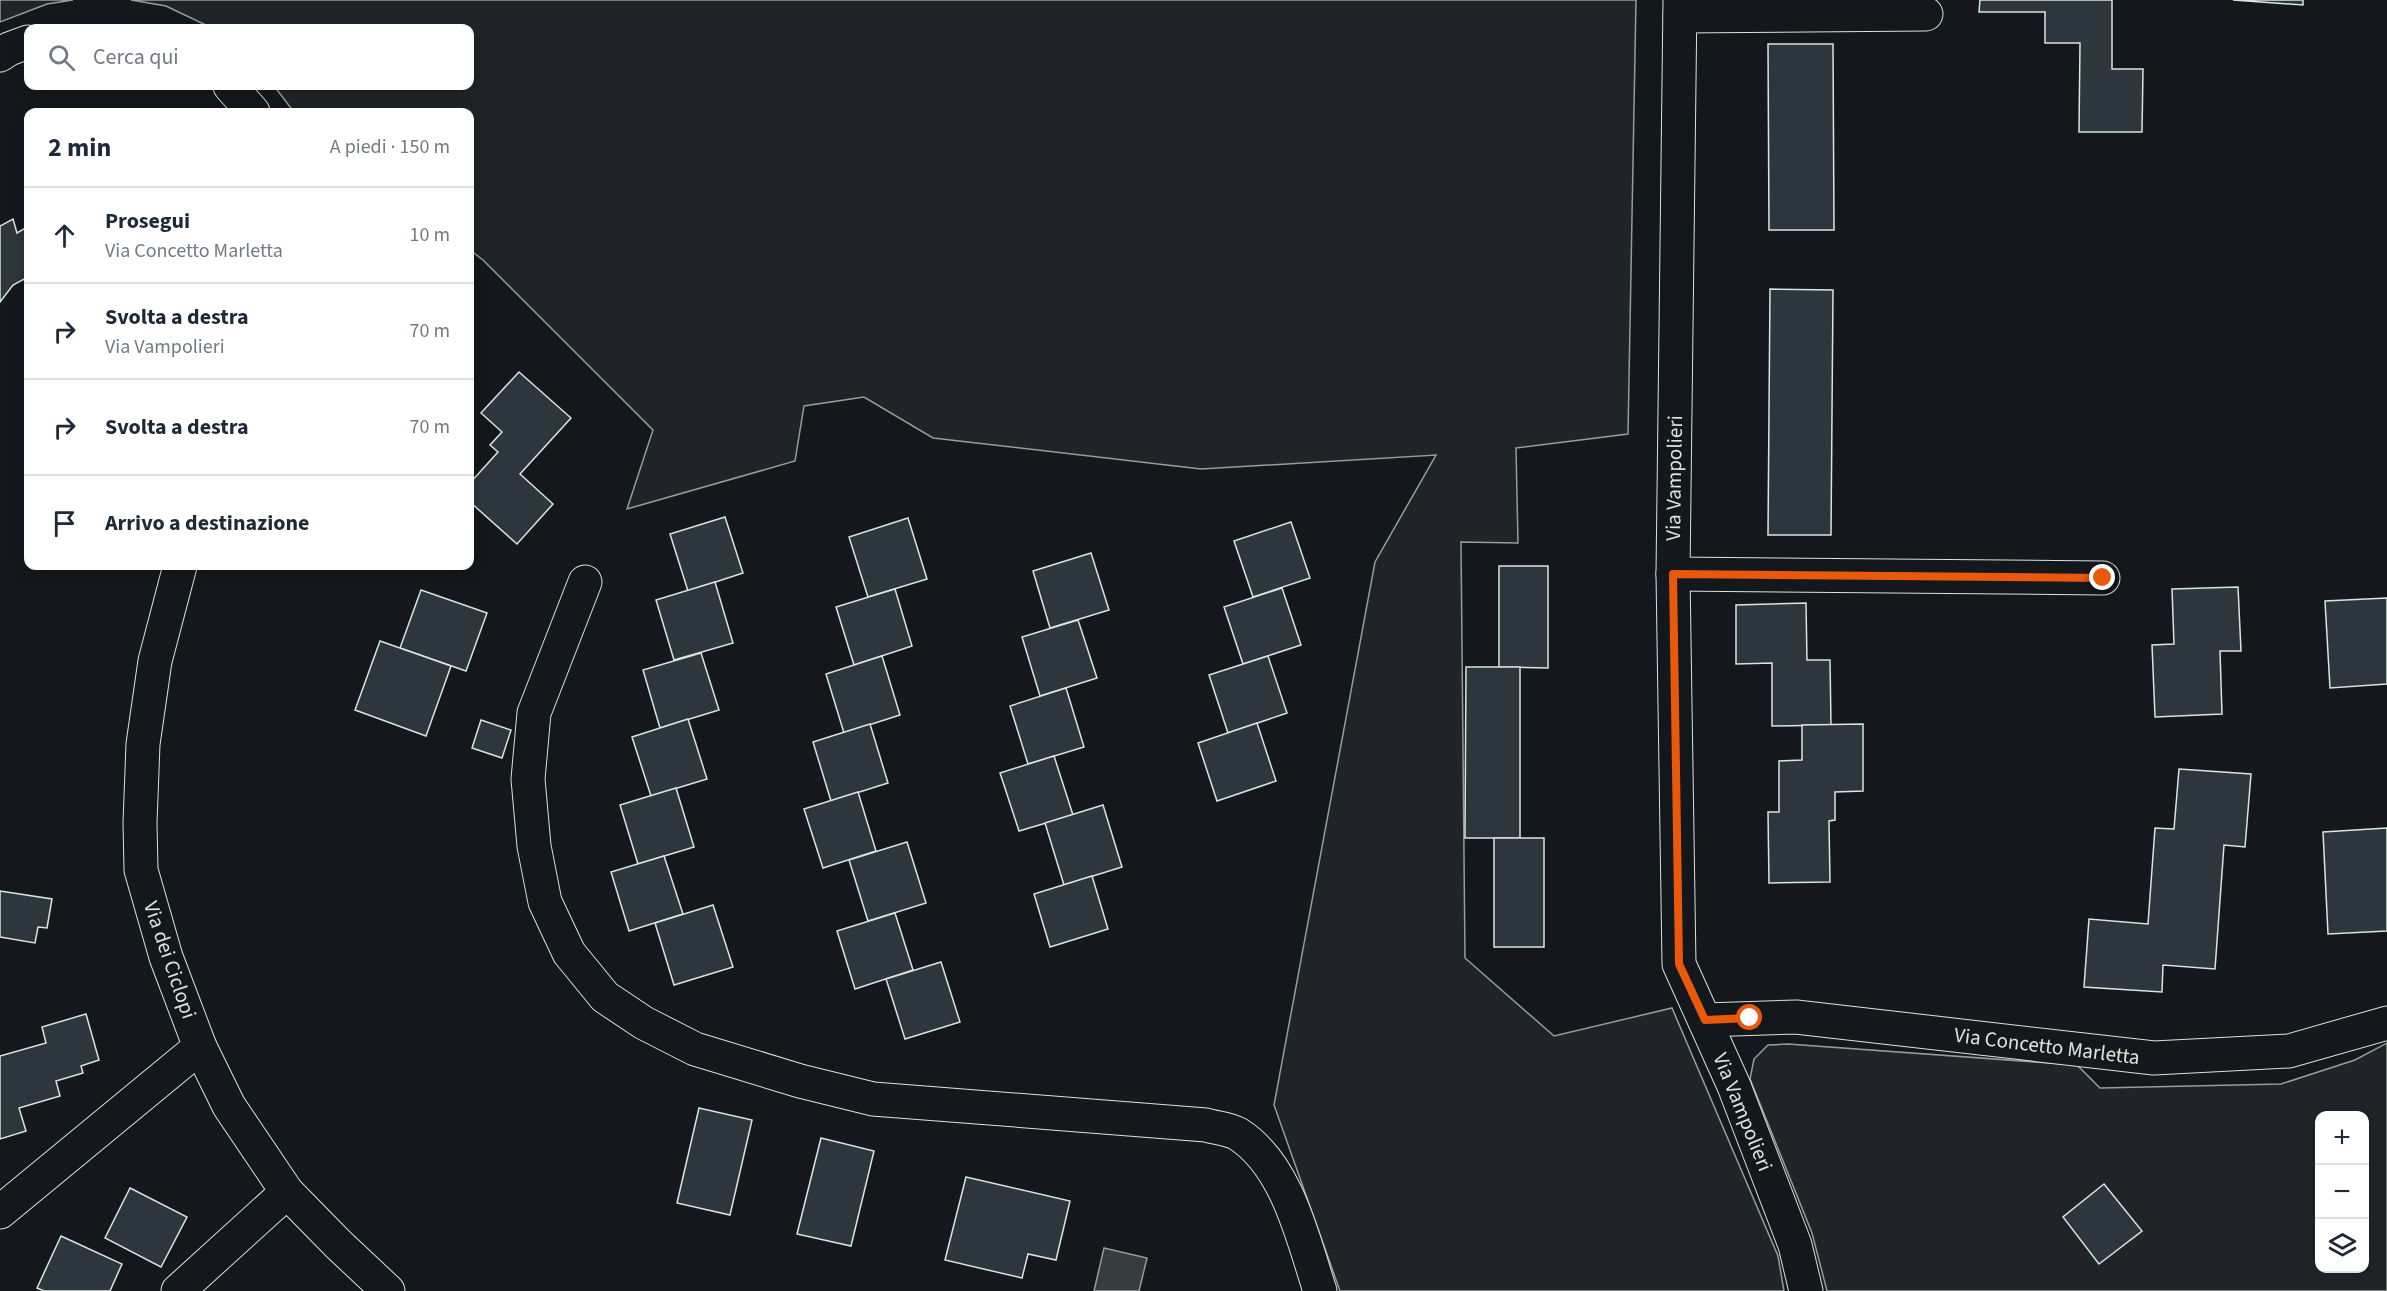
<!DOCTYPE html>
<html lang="it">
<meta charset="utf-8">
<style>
body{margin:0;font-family:"Source Sans 3",sans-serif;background:#f2f2f3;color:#1f2937}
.controls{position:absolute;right:18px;bottom:18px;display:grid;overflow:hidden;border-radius:12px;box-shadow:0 3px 15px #0003}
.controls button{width:54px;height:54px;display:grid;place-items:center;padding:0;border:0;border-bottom:2px solid #e0e1e3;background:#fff;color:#1f2937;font:30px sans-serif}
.stop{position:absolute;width:18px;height:18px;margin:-14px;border:4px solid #ea580c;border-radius:50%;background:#fff}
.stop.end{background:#ea580c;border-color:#fff;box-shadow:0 2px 6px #0008}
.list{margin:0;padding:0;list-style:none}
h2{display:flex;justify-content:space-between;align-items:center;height:78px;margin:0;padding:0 24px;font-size:26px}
h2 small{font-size:20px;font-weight:400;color:#747a83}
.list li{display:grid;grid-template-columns:39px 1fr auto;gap:18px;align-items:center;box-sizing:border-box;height:96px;padding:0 24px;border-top:2px solid #e0e1e3}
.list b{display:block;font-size:22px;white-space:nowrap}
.list p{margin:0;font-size:20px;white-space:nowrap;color:#747a83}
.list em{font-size:20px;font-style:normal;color:#747a83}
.icon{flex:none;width:33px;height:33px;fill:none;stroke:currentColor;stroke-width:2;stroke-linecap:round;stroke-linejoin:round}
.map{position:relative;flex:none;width:2387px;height:1291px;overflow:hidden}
.search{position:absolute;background:#fff;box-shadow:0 3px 15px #0003;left:24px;top:24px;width:450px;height:66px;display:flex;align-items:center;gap:15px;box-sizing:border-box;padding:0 21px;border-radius:12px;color:#747a83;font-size:22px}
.panel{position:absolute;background:#fff;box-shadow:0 3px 15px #0003;left:24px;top:108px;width:450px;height:462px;border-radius:12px}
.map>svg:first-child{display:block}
.green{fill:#202428;stroke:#939e99;stroke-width:1.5;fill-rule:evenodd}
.water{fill:#363b3e;stroke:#939e99;stroke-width:1.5}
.building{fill:#2c363c;stroke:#d8e6dc;stroke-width:1.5}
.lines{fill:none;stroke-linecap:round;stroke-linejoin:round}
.minor-casing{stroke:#d8e6dc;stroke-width:35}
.minor{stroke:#14181c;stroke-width:33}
.route{stroke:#ea580c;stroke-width:8}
.labels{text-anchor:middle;stroke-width:4.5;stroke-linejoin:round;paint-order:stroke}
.street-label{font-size:21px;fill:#d8e6dc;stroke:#14181c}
</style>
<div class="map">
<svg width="2387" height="1291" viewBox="0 0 2387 1291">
<rect width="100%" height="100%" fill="#14181c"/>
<g class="green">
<polygon points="0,0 73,0 47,4 0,22"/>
<polygon points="131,0 1636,0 1628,434 1516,448 1518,543 1461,542 1465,958 1554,1036 1672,1008 1778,1256 1784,1291 1340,1291 1274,1105 1375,562 1436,455 1201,469 933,438 864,397 804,406 795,461 627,509 653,430 483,260 470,250 470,112 294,112 274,86 470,86 470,28 212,28 166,6"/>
<path d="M2387,1043V1291H1827L1812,1233L1750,1079L1754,1059L1768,1045L1788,1044L2077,1065L2100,1088L2281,1084L2355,1060ZM2320,1116H2364V1268H2320Z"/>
</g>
<polygon class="water" points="1104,1248 1147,1258 1139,1291 1094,1291"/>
<g class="building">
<polygon points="1980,0 2112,0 2112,69 2143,69 2142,132 2079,132 2080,43 2045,43 2045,12 1979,12"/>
<polygon points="2233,0 2303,0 2303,5"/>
<polygon points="1768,44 1833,44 1834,230 1769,230"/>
<polygon points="13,219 17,233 27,227 28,230 28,277 13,285 0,302 0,226"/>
<polygon points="1770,289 1833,290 1831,535 1768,535"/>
<polygon points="519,372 571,418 520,474 553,504 517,544 470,502 470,483 498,452 490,445 502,432 481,413"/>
<polygon points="725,517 743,573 688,591 670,534"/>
<polygon points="908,518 927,579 868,597 849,537"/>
<polygon points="1291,522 1310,578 1253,597 1234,541"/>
<polygon points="1091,553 1109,610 1050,628 1033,571"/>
<polygon points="1499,566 1548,566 1548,668 1499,667"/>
<polygon points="715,582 733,643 674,660 656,600"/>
<polygon points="2238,587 2241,651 2220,651 2222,714 2155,717 2152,645 2174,644 2172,589"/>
<polygon points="1282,588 1301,645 1243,664 1224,607"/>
<polygon points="895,589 912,646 854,665 836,607"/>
<polygon points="421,590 487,613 466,671 400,648"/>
<polygon points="2387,598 2387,684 2330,688 2325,601"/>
<polygon points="1806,603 1807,660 1830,660 1831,725 1772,726 1772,663 1736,664 1736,605"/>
<polygon points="1078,620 1097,678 1040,696 1022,637"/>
<polygon points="380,641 451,666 426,736 355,710"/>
<polygon points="701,653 719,710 660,728 643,670"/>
<polygon points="882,656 900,715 844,733 826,674"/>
<polygon points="1268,656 1287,713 1228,733 1209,675"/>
<polygon points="1466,667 1520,667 1520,838 1465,838"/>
<polygon points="1066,688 1084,747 1028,764 1010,706"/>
<polygon points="688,719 707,779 651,796 632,737"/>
<polygon points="481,720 511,730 502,758 472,748"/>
<polygon points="1257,723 1276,781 1217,801 1198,743"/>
<polygon points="870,724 888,783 831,801 813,742"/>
<polygon points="1863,724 1863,791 1835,792 1835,820 1829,821 1830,882 1769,883 1768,812 1779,812 1779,761 1802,760 1802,725"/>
<polygon points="1054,756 1073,815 1019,831 1000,773"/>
<polygon points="2179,769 2251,774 2245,847 2224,845 2215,969 2163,965 2162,992 2084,987 2089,919 2148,924 2155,828 2174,829"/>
<polygon points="676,788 694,847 638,864 620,805"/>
<polygon points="858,792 876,851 823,868 804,809"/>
<polygon points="1103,805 1122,867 1064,885 1045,823"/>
<polygon points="2387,828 2387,931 2328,934 2323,832"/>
<rect x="1494" y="838" width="50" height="109"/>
<polygon points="907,842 926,903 868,921 849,860"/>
<polygon points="664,856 683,914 629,931 611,872"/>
<polygon points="1092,876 1108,929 1050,947 1034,894"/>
<polygon points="0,891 52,899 47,928 38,927 35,943 0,937"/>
<polygon points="713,905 733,967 674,985 655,923"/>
<polygon points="895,913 913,970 855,989 837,931"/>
<polygon points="941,962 960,1022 905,1039 886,979"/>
<polygon points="86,1014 99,1060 81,1066 83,1073 56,1081 60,1096 19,1108 26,1131 0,1139 0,1056 46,1043 42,1027"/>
<polygon points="699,1108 752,1120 730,1215 677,1203"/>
<polygon points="821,1138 874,1151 851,1246 797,1234"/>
<polygon points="966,1177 1070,1201 1056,1260 1028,1254 1022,1278 945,1260"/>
<polygon points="2104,1184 2142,1231 2099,1264 2063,1217"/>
<polygon points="130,1188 187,1217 161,1267 105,1238"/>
<polygon points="61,1236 122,1264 110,1291 44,1291 37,1288"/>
</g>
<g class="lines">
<defs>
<g id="minor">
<polyline points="1680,0 1673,574 1679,964 1734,1086 1795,1245 1806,1291"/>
<polyline points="1680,16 1926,14"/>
<polyline points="0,55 9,49 28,42"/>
<polyline points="230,86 253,112"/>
<polyline points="180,566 155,661 143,744 140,823 141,870 166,957 200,1047 229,1106 287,1192 338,1244 388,1291"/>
<polyline points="1673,574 2103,578"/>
<path d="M585,582L534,713L528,779L534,846L545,902L569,953L605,997L644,1023L695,1049L800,1081L873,1099L1206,1125C1216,1128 1229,1129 1238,1134C1287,1165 1303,1239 1320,1291"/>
<polyline points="1705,1020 1796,1017 2154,1058 2289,1051 2387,1023"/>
<polyline points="0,1212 200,1047"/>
<polyline points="178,1291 287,1192"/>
</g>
</defs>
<use href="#minor" class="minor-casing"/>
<use href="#minor" class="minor"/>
</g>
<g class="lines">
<polyline class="route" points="1750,1018 1705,1020 1679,964 1673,574 2103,578"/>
</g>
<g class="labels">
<g class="street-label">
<text transform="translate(1674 478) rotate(-89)" y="7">Via Vampolieri</text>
<text transform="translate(170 960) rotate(71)" y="7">Via dei Ciclopi</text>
<text transform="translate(2047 1046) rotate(7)" y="7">Via Concetto Marletta</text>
<text transform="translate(1743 1112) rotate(68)" y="7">Via Vampolieri</text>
</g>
</g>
</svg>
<div class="controls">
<button>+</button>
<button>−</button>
<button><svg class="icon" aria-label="layers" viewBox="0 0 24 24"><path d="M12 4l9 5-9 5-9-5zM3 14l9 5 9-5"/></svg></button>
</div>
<div class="stop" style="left:1750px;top:1018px"></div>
<div class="stop end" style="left:2103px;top:578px"></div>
<div class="search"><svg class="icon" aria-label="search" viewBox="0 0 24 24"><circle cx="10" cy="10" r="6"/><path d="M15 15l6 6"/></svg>Cerca qui</div>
<section class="panel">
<h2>2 min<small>A piedi · 150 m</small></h2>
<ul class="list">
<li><svg class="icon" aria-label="ahead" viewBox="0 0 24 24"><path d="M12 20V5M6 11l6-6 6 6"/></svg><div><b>Prosegui</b><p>Via Concetto Marletta</p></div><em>10 m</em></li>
<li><svg class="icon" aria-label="right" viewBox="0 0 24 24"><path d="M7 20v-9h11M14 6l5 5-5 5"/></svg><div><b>Svolta a destra</b><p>Via Vampolieri</p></div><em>70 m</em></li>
<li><svg class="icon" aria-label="right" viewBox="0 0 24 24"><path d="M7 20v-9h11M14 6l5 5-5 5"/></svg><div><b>Svolta a destra</b></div><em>70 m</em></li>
<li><svg class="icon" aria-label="arrive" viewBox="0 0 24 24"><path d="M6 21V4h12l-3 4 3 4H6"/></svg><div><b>Arrivo a destinazione</b></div></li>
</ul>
</section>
</div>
